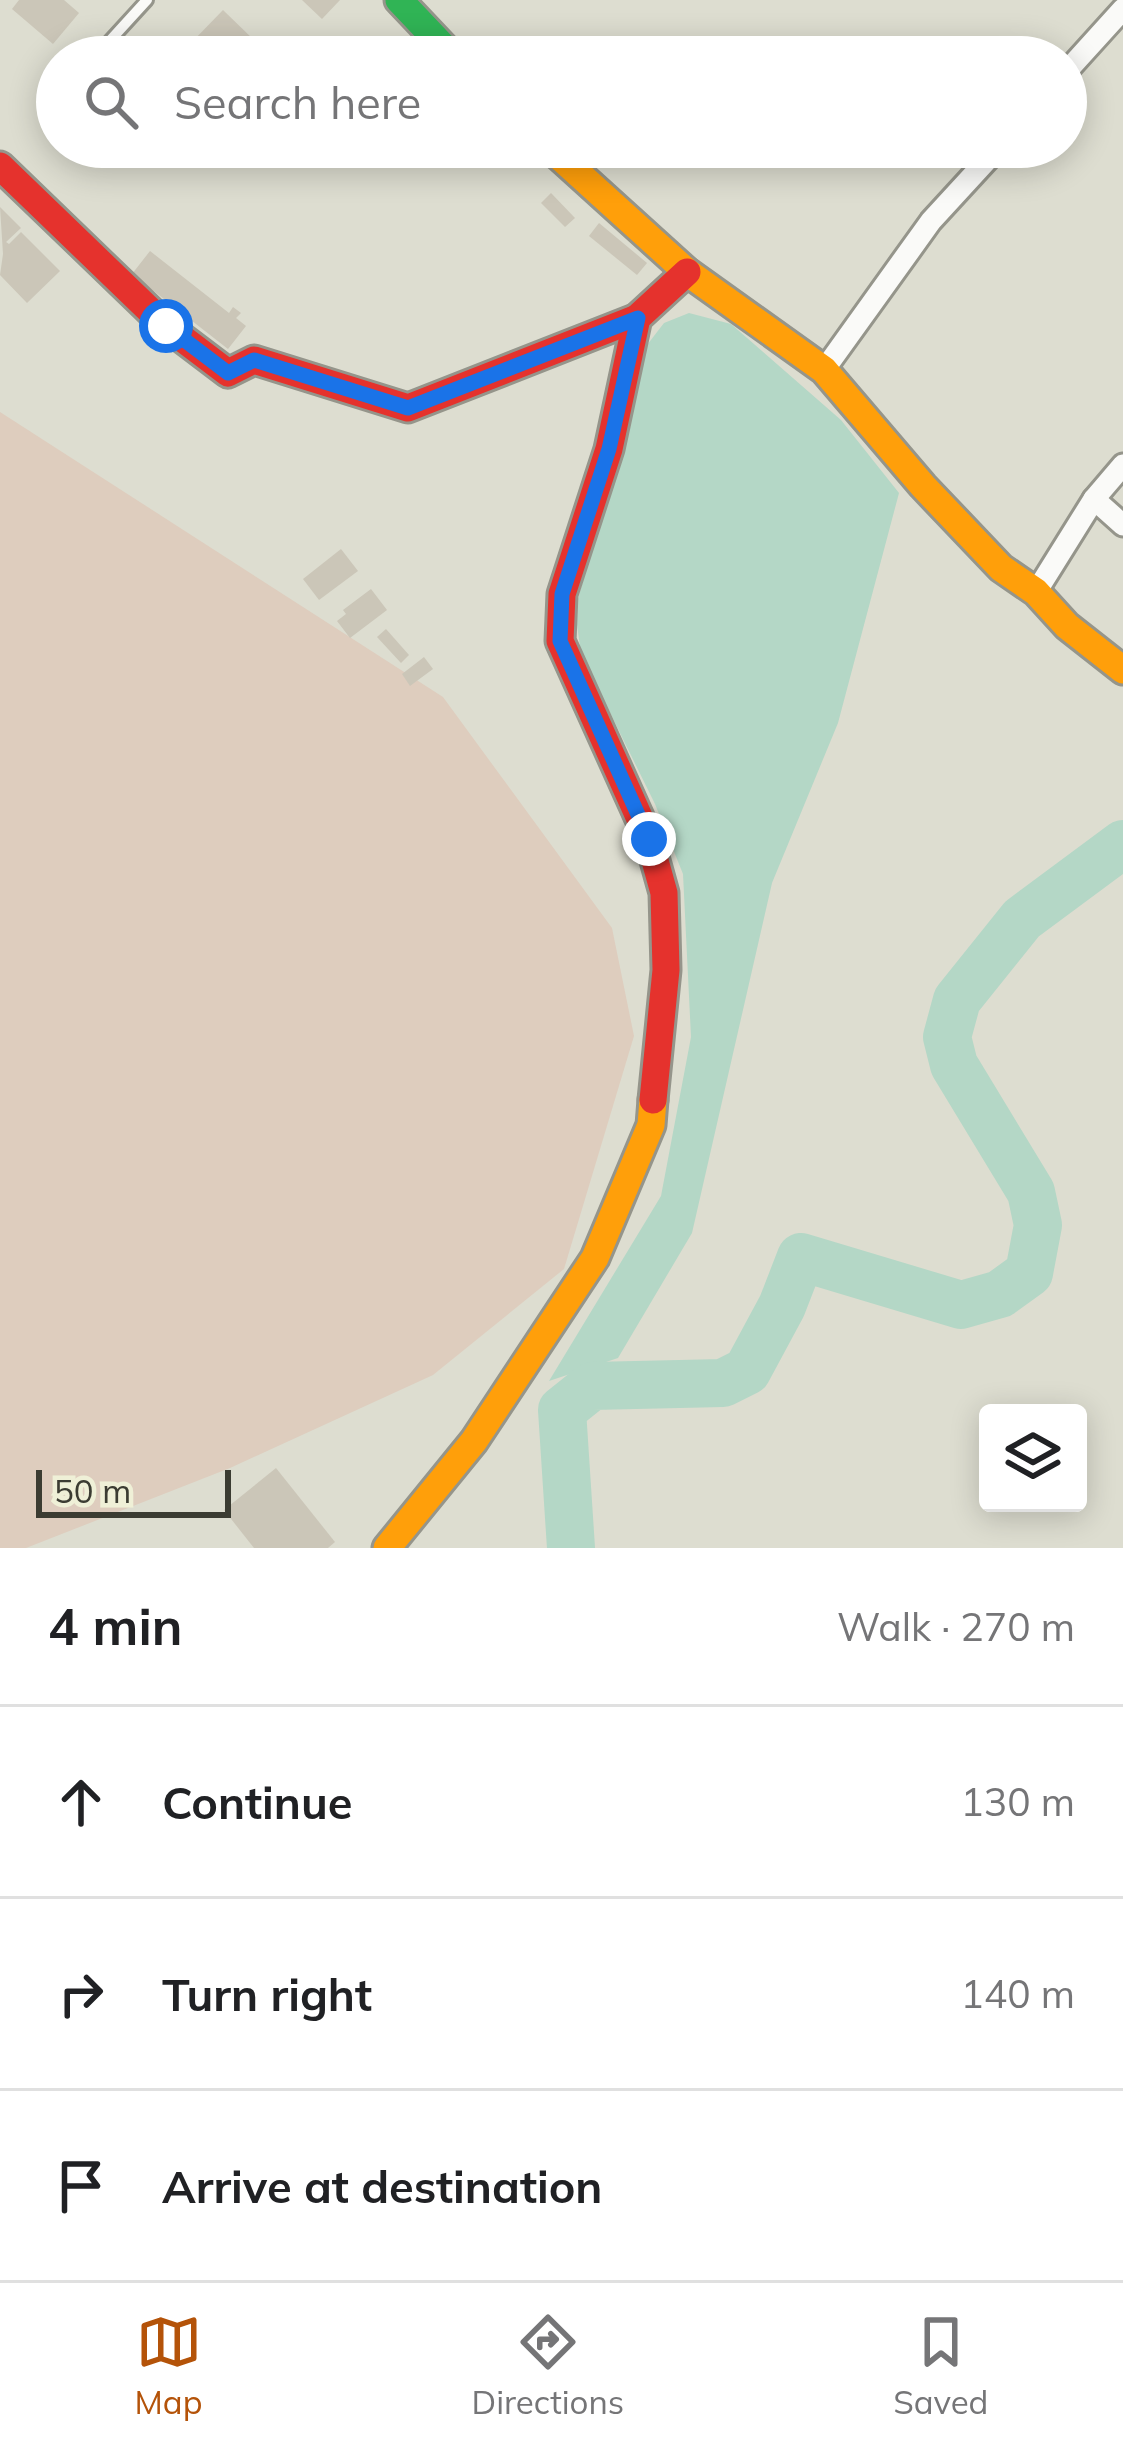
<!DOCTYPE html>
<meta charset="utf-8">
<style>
body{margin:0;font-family:Mulish,sans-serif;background:#f2f2f2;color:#202124}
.controls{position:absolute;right:36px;bottom:36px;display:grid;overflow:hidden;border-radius:12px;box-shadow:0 6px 30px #0003}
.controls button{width:108px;height:108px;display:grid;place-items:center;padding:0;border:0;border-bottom:3px solid #e0e0e0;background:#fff;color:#202124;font:60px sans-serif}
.scale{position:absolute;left:36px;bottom:30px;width:195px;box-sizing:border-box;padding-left:12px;border:6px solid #3b3c32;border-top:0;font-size:33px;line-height:42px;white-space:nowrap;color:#3b3c32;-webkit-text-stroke:9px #eff0d7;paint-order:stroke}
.stop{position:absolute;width:36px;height:36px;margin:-27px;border:9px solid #1a73e8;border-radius:50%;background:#fff}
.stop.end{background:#1a73e8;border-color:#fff;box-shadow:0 3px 12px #0008}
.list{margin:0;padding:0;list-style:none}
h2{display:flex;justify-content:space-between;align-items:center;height:156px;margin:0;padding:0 48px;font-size:51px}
h2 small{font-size:39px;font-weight:400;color:#757577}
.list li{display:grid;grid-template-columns:78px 1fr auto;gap:36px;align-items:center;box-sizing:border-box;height:192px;padding:0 48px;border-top:3px solid #e0e0e0}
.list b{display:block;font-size:45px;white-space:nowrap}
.list em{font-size:39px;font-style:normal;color:#757577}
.icon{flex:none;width:66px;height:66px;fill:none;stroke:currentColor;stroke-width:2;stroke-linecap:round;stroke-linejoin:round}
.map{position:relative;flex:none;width:1123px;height:1548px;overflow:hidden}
.search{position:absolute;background:#fff;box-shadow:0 6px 30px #0003;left:36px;right:36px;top:36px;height:132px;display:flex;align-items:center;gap:30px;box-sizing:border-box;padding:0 42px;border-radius:66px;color:#757577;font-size:45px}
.sheet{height:732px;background:#fff}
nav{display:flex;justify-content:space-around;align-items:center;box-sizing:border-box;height:168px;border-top:3px solid #e0e0e0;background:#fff;font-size:33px;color:#757577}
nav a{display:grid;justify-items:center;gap:6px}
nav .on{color:#b45309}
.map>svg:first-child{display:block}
.green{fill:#decdbe}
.water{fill:#b4d7c6}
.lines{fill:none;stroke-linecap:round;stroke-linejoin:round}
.river{stroke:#b4d7c6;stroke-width:48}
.building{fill:#cbc6b8}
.lane-casing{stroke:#95958b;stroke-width:16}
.street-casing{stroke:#95958b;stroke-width:27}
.fast-casing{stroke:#95958b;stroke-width:33}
.slow-casing{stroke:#95958b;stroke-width:33}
.jam-casing{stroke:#95958b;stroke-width:33}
.lane{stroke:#fafaf8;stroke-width:10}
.street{stroke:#fafaf8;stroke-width:21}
.fast{stroke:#30b455;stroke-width:27}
.slow{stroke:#ff9f0a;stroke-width:27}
.jam{stroke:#e5322d;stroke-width:27}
.route{stroke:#1a73e8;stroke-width:15}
</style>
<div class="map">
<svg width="1123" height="1548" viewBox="0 0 1123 1548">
<rect width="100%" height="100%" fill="#ddddd0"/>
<polygon class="green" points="0,412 443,697 612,928 634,1036 564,1269 433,1375 230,1468 26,1548 0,1548"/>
<polygon class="water" points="689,313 731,324 841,420 899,493 838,723 772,883 692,1233 618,1358 549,1381 661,1196 691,1037 683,874 655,804 581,654 575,610 647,345 664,323"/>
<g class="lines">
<polyline class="river" points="571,1548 562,1410 592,1386 723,1383 747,1371 782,1306 801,1257 961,1305 1000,1294 1029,1273 1038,1225 1031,1192 954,1065 947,1037 957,1000 1022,919 1123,844"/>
</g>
<g class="building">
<polygon points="19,0 64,0 79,13 53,44 12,9"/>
<polygon points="302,0 340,0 322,19"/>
<polygon points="223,10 258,44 245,57 201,57 189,45"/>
<polygon points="551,193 575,218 565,227 541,203"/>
<polygon points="0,207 21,228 6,242 9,244 21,232 60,271 27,303 0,275 3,254"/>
<polygon points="599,223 647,263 637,275 589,236"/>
<polygon points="150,251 229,313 233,307 241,313 236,318 246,326 228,349 132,274"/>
<polygon points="341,549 358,571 319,600 303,579"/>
<polygon points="371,589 387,610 350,638 337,621 346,614 343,610"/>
<polygon points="386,629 409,655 401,663 377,637"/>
<polygon points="424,657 433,669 410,686 402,674"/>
<polygon points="276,1468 335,1542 328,1548 254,1548 224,1510"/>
</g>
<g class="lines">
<defs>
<polyline id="lane" points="95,57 147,0"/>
<g id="street">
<polyline points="1066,72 1123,9"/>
<polyline points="824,370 931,221 999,147"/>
<polyline points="1094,499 1123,525"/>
<polyline points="1036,592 1094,499 1123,465"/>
</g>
<polyline id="fast" points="399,0 453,57"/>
<g id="slow">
<polyline points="549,147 687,272 824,370 923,486 1001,568 1036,592 1067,626 1123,670"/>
<polyline points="387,1548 474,1441 595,1258 651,1125 653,1100"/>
</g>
<g id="jam">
<polyline points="0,166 166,326 228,373 254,360 408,408 637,318"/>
<polyline points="653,1100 666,970 664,893 649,839 560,641 562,594 609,449 637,318 687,272"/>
</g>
</defs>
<use href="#lane" class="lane-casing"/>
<use href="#street" class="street-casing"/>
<use href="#fast" class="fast-casing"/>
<use href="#slow" class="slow-casing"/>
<use href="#jam" class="jam-casing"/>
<use href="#lane" class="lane"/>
<use href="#street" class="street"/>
<use href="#fast" class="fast"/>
<use href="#slow" class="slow"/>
<use href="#jam" class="jam"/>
</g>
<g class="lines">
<polyline class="route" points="166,326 228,373 254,360 408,408 638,318 609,449 562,594 560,641 649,839"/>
</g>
</svg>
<div class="controls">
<button><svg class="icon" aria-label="layers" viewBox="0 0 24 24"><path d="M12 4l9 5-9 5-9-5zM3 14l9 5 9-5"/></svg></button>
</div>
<div class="scale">50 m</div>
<div class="stop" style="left:166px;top:326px"></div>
<div class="stop end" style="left:649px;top:839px"></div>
<div class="search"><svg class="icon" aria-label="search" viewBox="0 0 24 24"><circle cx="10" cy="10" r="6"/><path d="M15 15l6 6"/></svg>Search here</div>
</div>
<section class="sheet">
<h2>4 min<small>Walk · 270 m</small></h2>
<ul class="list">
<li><svg class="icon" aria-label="ahead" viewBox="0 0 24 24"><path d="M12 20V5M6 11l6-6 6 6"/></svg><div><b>Continue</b></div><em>130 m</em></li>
<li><svg class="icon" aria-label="right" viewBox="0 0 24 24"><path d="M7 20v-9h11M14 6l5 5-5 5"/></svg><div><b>Turn right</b></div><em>140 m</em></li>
<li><svg class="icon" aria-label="arrive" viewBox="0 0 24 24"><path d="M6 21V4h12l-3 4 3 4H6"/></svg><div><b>Arrive at destination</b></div></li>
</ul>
</section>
<nav>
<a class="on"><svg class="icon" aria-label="map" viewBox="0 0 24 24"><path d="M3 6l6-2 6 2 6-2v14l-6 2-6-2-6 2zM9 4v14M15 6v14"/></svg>Map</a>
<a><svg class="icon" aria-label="directions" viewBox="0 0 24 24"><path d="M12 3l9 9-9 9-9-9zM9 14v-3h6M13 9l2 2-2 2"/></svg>Directions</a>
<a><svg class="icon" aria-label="saved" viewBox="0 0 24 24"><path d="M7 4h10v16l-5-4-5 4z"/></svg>Saved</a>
</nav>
